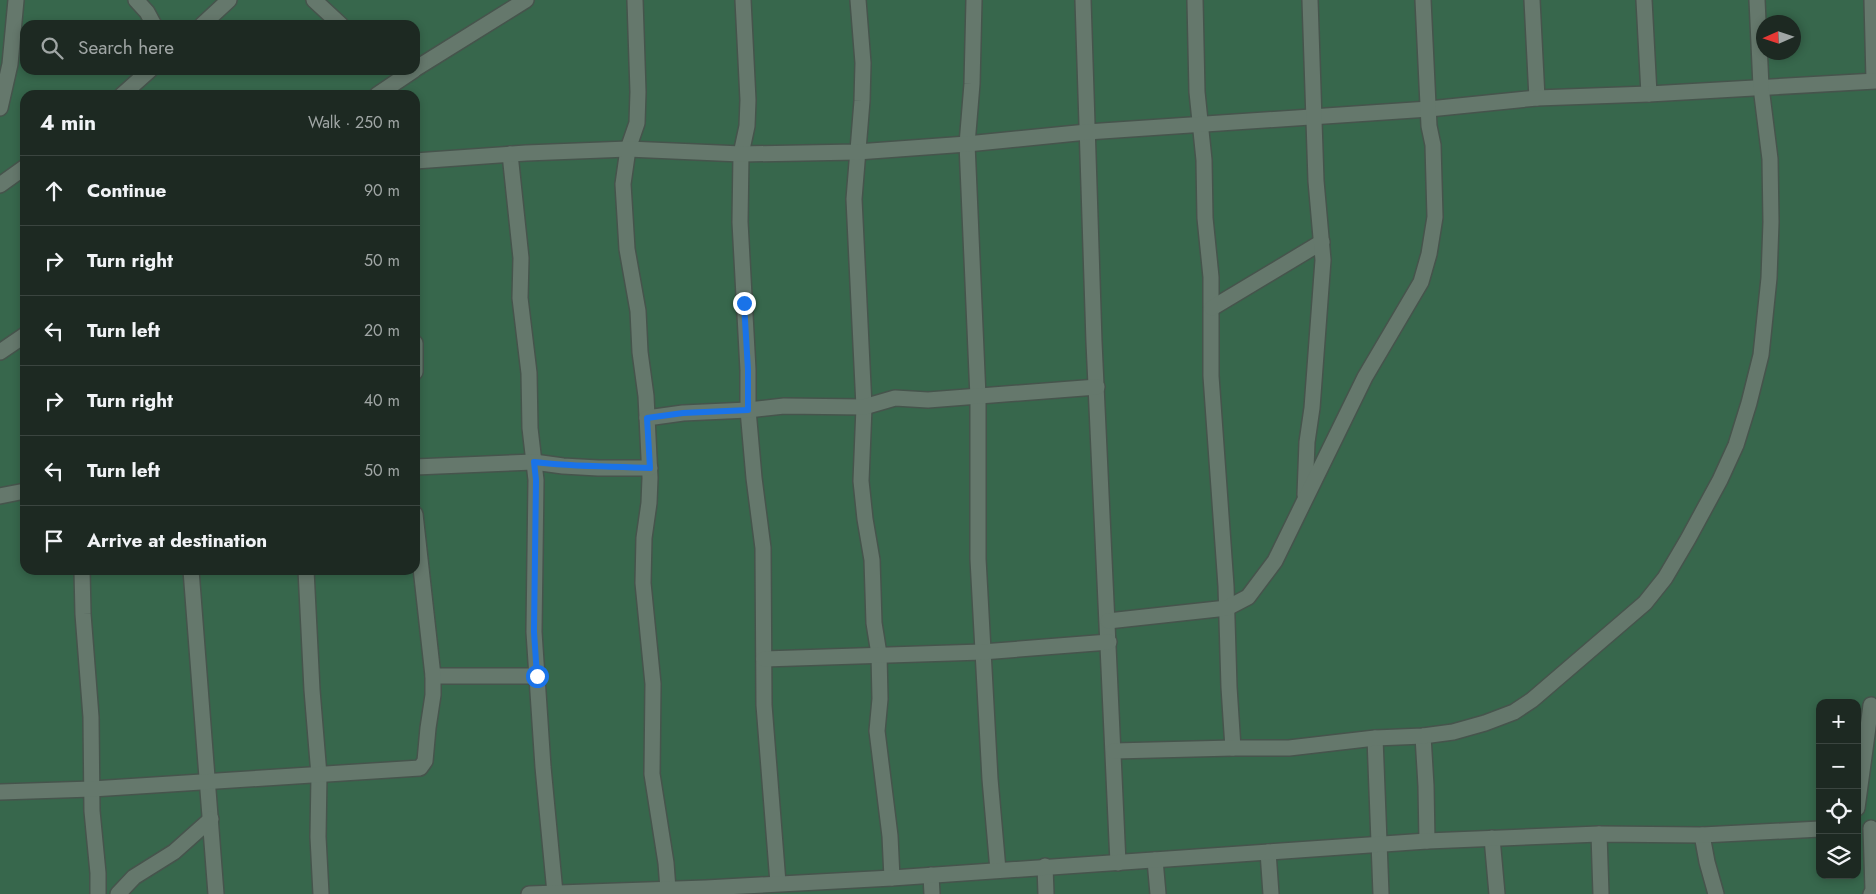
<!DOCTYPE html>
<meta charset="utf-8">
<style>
body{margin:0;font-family:Jost,sans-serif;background:#2a352f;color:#f1f3f6}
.controls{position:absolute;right:15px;bottom:15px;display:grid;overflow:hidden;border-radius:10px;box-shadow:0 2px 8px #0003}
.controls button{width:45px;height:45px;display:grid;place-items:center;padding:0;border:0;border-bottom:1px solid #3b4540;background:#1d2922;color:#f1f3f6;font:25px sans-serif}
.compass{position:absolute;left:1756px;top:15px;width:45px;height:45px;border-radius:50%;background:#1d2922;box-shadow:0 2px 8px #0003;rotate:267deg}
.stop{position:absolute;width:15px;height:15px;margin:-11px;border:4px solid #1a73e8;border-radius:50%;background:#fff}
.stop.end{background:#1a73e8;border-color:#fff;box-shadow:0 1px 5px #0008}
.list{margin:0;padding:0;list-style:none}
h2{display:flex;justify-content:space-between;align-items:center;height:65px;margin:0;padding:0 20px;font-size:21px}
h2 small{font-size:16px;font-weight:400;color:#a0a6a5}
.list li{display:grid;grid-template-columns:32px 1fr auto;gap:15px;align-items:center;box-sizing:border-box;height:70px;padding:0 20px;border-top:1px solid #3b4540}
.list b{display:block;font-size:19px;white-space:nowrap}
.list em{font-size:16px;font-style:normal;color:#a0a6a5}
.icon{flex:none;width:28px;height:28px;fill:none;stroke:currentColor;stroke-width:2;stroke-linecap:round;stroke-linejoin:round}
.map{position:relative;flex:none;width:1876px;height:894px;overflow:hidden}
.search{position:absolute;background:#1d2922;box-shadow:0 2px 8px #0003;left:20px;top:20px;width:400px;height:55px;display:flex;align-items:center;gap:12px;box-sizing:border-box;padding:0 18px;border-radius:15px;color:#a0a6a5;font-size:19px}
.panel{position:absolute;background:#1d2922;box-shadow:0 2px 8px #0003;left:20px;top:90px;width:400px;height:485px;border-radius:15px}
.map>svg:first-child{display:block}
.grass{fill:#37674c;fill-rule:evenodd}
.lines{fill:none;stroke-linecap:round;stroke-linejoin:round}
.minor-casing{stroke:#46544c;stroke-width:18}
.minor{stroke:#65786c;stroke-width:15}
.route{stroke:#1a73e8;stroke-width:6}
</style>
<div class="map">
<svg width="1876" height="894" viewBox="0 0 1876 894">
<rect width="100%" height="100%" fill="#27372d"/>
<path class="grass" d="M0,0H1876V894H0ZM1764,22H1794V52H1764ZM25,25H415V70H25ZM25,95H415V570H25ZM1820,703H1857V875H1820Z"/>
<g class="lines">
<defs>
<g id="minor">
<polyline points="136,0 147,12 154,25"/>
<polyline points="314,0 341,25"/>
<polyline points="635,0 638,92 637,123 628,149 623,184 627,249 638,311 640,352 646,396 650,478 649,503 644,538 643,583 653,684 652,774 666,863 668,889"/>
<polyline points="743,0 748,100 747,126 741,154 740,222 748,370 748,410 754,478 763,548 764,705 778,883"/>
<polyline points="858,0 863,63 862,101 854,199 864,407 861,481 865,519 872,560 874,623 879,654 880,699 877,731 890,836 892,878"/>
<polyline points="974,0 972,84 967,144 978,397 978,559 990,779 998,870"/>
<polyline points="1083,0 1094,342 1118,863"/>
<polyline points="1195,0 1197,92 1204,160 1205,218 1211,277 1211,376 1226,586 1229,687 1233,748"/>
<polyline points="1532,0 1537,98"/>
<polyline points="1644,0 1649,94"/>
<polyline points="1872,0 1874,80"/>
<polyline points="202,25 229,0"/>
<polyline points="415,69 526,0"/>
<polyline points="122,95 150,70"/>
<polyline points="377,95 414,70"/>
<polyline points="0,108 10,64 16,0"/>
<polyline points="510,154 521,258 520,298 529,373 530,428 536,480 534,632 543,767 555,893"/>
<polyline points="415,161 526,153 628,149 741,154 857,152 967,144 1087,132 1429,109 1537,98 1649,94 1876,81"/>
<polyline points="0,185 25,167"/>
<polyline points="1212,308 1322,242"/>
<polyline points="415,343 415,372"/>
<polyline points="0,352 25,335"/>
<polyline points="647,418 683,413 748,410 784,406 864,407 895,398 928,400 1097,387"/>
<polyline points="415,467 534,462 563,466 598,468 650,468"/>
<polyline points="1305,495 1307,442 1312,408 1323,260 1316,181 1310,0"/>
<polyline points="0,496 25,491"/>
<polyline points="82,570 83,614 91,717 92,811 98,873 98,894"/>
<polyline points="191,570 216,894"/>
<polyline points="306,570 312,690 319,775 318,837 321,894"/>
<polyline points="1108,621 1227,608 1248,597 1275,561 1365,377 1421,282 1429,254 1435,217 1433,145 1429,126 1423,0"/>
<polyline points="764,659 982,652 1109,642"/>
<polyline points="433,676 537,676"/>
<polyline points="1423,736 1426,786 1427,841"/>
<polyline points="1375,738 1381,894"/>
<polyline points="1114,751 1233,748 1289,748 1375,738 1423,736 1453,732 1485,723 1514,712 1532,700 1645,603 1665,578 1688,539 1720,480 1736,445 1749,403 1761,355 1769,278 1771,222 1770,159 1761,87 1757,0"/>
<polyline points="0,792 92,789 420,768 425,761 428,728 433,695 433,676 415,514"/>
<polyline points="1857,808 1871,705"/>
<polyline points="1599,834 1601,894"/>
<polyline points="1702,835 1707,862 1716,894"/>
<polyline points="1492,838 1497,894"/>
<polyline points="1268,852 1271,894"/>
<polyline points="1155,860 1158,894"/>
<polyline points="1045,866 1046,894"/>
<polyline points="931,875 932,894"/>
<polyline points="118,894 134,877 174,852 211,819"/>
<polyline points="529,894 706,888 892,878 1427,841 1599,834 1702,835 1820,829"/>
<polyline points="1871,894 1873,890 1871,828"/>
</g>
</defs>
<use href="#minor" class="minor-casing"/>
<use href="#minor" class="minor"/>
</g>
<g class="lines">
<path class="route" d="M537,676L534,632L536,480L534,462C573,467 610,466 650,468L647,418L683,413L748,410V370L744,303"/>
</g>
</svg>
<div class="controls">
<button>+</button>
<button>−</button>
<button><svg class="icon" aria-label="locate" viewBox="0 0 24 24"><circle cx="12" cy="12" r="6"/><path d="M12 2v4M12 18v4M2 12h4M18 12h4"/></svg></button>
<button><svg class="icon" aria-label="layers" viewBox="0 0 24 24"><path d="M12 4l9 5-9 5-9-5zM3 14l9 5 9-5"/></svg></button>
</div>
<svg class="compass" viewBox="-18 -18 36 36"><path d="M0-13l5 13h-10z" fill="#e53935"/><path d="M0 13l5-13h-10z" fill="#a0a6a5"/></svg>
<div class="stop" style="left:537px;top:676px"></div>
<div class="stop end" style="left:744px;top:303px"></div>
<div class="search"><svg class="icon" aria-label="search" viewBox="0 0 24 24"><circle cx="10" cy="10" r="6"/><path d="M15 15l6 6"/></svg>Search here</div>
<section class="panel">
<h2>4 min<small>Walk · 250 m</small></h2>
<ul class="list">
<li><svg class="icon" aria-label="ahead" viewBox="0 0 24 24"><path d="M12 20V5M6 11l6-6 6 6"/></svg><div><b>Continue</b></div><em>90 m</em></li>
<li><svg class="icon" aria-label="right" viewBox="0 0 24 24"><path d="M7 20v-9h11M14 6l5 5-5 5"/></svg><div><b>Turn right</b></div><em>50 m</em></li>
<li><svg class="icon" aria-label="left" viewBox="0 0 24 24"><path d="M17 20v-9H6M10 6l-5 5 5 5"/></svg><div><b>Turn left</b></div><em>20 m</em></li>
<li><svg class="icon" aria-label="right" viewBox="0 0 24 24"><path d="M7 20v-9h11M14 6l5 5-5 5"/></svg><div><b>Turn right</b></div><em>40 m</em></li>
<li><svg class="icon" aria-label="left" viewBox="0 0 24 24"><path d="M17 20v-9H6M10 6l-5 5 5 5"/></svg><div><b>Turn left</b></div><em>50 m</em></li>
<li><svg class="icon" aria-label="arrive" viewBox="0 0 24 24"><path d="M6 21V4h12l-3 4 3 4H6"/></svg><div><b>Arrive at destination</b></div></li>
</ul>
</section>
</div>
